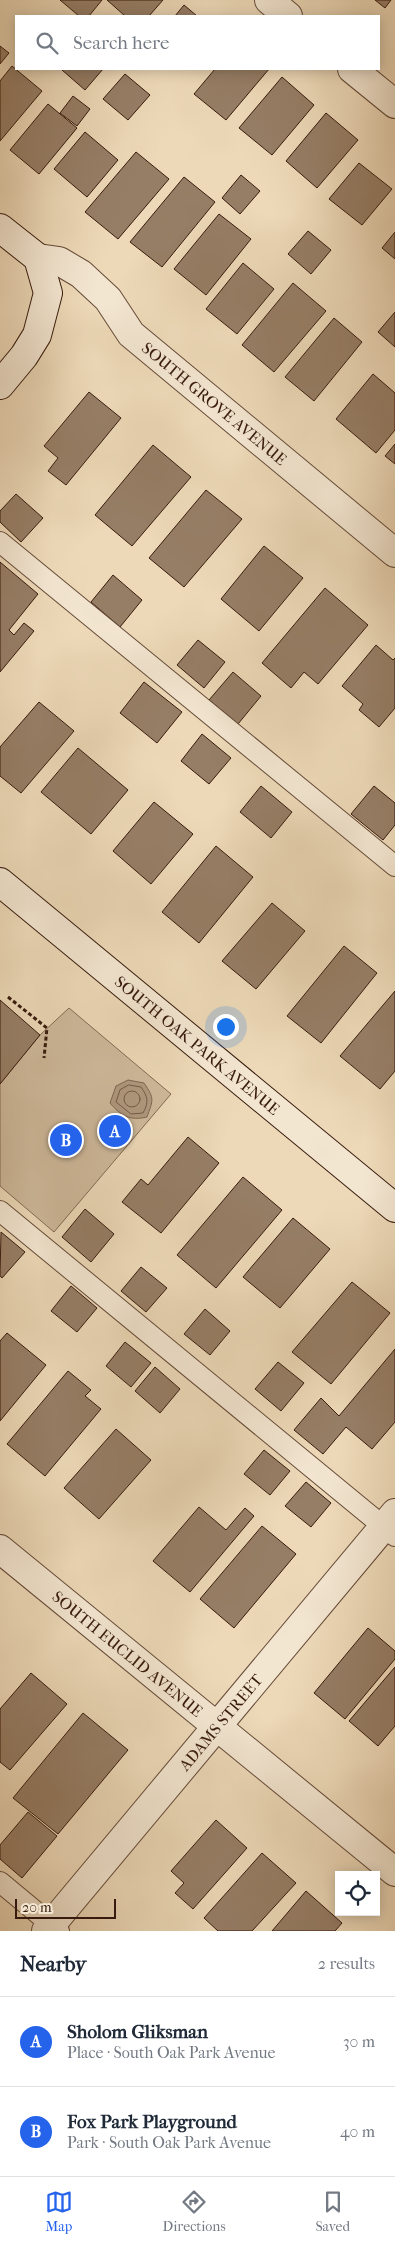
<!DOCTYPE html>
<meta charset="utf-8">
<style>
body{margin:0;font-family:"IM FELL French Canon",serif;background:#f2f2f3;color:#1f2937}
.controls{position:absolute;right:15px;bottom:15px;display:grid;overflow:hidden;border-radius:0px;box-shadow:0 2px 12px #0003}
.controls button{width:45px;height:45px;display:grid;place-items:center;padding:0;border:0;border-bottom:1px solid #e0e1e3;background:#fff;color:#1f2937;font:25px sans-serif}
.scale{position:absolute;left:15px;bottom:12px;width:101px;box-sizing:border-box;padding-left:5px;border:2px solid #381b0e;border-top:0;font-size:14px;line-height:18px;white-space:nowrap;color:#381b0e;-webkit-text-stroke:4px #f3e6d1;paint-order:stroke}
.you{position:absolute;left:225px;top:1026px;width:18px;height:18px;margin:-12px;border:4px solid #fff;border-radius:50%;background:#1a73e8;box-shadow:0 0 0 8px #1a73e833}
.badge{display:grid;place-items:center;width:32px;height:32px;border-radius:50%;background:#2563eb;color:#fff;font-size:16px;font-weight:700}
.pin{position:absolute;translate:-50% -50%;border:2px solid #fff;box-shadow:0 1px 5px #0006}
.list{margin:0;padding:0;list-style:none}
h2{display:flex;justify-content:space-between;align-items:center;height:65px;margin:0;padding:0 20px;font-size:21px}
h2 small{font-size:16px;font-weight:400;color:#747a83}
.list li{display:grid;grid-template-columns:32px 1fr auto;gap:15px;align-items:center;box-sizing:border-box;height:90px;padding:0 20px;border-top:1px solid #e0e1e3}
.list b{display:block;font-size:19px;white-space:nowrap}
.list p{margin:0;font-size:16px;white-space:nowrap;color:#747a83}
.list em{font-size:16px;font-style:normal;color:#747a83}
.icon{flex:none;width:28px;height:28px;fill:none;stroke:currentColor;stroke-width:2;stroke-linecap:round;stroke-linejoin:round}
.map{position:relative;flex:none;width:395px;height:1931px;overflow:hidden}
.search{position:absolute;background:#fff;box-shadow:0 2px 12px #0003;left:15px;right:15px;top:15px;height:55px;display:flex;align-items:center;gap:12px;box-sizing:border-box;padding:0 18px;border-radius:0px;color:#747a83;font-size:19px}
.sheet{height:245px;background:#fff}
nav{display:flex;justify-content:space-around;align-items:center;box-sizing:border-box;height:70px;border-top:1px solid #e0e1e3;background:#fff;font-size:14px;color:#747a83}
nav a{display:grid;justify-items:center;gap:2px}
nav .on{color:#2563eb}
.map>svg:first-child{display:block}
.green{fill:#ceb99b;stroke:#836a54}
.water{fill:#af987e;stroke:#7f6651}
.lines{fill:none;stroke-linecap:round;stroke-linejoin:round}
.shore{stroke:#745a46;stroke-width:1}
.building{fill:#967e66;stroke:#381b0e}
.lane-casing{stroke:#654a38;stroke-width:22}
.street-casing{stroke:#654a38;stroke-width:30}
.secondary-casing{stroke:#381b0e;stroke-width:30}
.path{stroke:#381b0e;stroke-width:3;stroke-dasharray:4 2.5;stroke-linecap:butt}
.lane{stroke:#f3e6d1;stroke-width:20}
.street{stroke:#f3e6d1;stroke-width:28}
.secondary{stroke:#f3e6d1;stroke-width:28}
.labels{text-anchor:middle;stroke-width:4;stroke-linejoin:round;paint-order:stroke}
.street-label{font-size:16px;fill:#381b0e;stroke:#f3e6d1}
</style>
<div class="map">
<svg width="395" height="1931" viewBox="0 0 395 1931">
<rect width="100%" height="100%" fill="#edd9b8"/>
<filter id="stains"><feTurbulence type="fractalNoise" baseFrequency=".004" numOctaves="4"/><feColorMatrix values="0 0 0 0 .2 0 0 0 0 .09 0 0 0 0 .02 0 0 0 .5 -.17"/></filter>
<radialGradient id="worn" r=".72"><stop offset=".6" stop-color="#630" stop-opacity="0"/><stop offset="1" stop-color="#630" stop-opacity=".3"/></radialGradient>
<polygon class="green" points="69,1008 171,1094 54,1232 0,1186 0,1084 40,1035"/>
<path class="water" d="M128,1080L144,1083C155,1099 153,1100 147,1117C130,1121 121,1116 110,1103L116,1086Z"/>
<g class="lines">
<g class="shore">
<path d="M129,1085L141,1087C148,1097 149,1102 143,1113L131,1114L116,1102L120,1090Z"/>
<circle cx="132" cy="1099" r="8"/>
</g>
</g>
<g class="building">
<polygon points="60,0 102,0 89,16 79,16"/>
<polygon points="107,0 163,0 149,16 125,16"/>
<polygon points="375,0 391,0 385,8"/>
<polygon points="184,5 197,16 175,16"/>
<polygon points="0,46 9,53 0,64"/>
<polygon points="12,66 42,91 0,141 0,81"/>
<polygon points="63,69 103,69 85,90 62,70"/>
<polygon points="215,69 269,69 226,120 194,94"/>
<polygon points="125,74 150,95 128,120 103,99"/>
<polygon points="282,77 314,105 272,155 239,128"/>
<polygon points="73,96 90,109 77,126 60,113"/>
<polygon points="48,104 77,128 39,174 10,150"/>
<polygon points="326,113 358,140 317,188 286,161"/>
<polygon points="85,132 118,160 87,197 54,169"/>
<polygon points="136,152 169,179 118,239 85,212"/>
<polygon points="359,163 392,189 362,225 329,199"/>
<polygon points="241,175 260,191 240,214 222,198"/>
<polygon points="184,177 215,202 162,267 130,242"/>
<polygon points="219,214 251,239 206,295 174,269"/>
<polygon points="308,231 331,250 311,274 288,254"/>
<polygon points="395,232 395,259 382,248"/>
<polygon points="243,263 274,289 237,334 206,309"/>
<polygon points="293,283 326,311 274,372 242,345"/>
<polygon points="395,312 395,347 378,332"/>
<polygon points="334,318 362,342 314,401 285,377"/>
<polygon points="373,374 395,393 395,430 376,453 336,419"/>
<polygon points="89,392 121,418 66,485 48,471 58,458 44,446"/>
<polygon points="395,444 395,464 385,456"/>
<polygon points="153,445 191,477 132,546 95,515"/>
<polygon points="206,490 242,519 184,587 149,558"/>
<polygon points="16,494 43,518 21,542 0,522 0,511"/>
<polygon points="264,546 303,578 259,631 221,599"/>
<polygon points="0,562 38,594 9,630 14,635 24,623 34,631 0,672"/>
<polygon points="113,575 142,600 120,627 91,602"/>
<polygon points="325,588 368,625 318,684 304,672 291,688 262,663"/>
<polygon points="198,640 225,662 204,688 177,665"/>
<polygon points="376,645 393,660 395,658 395,708 379,727 359,710 363,704 342,686"/>
<polygon points="233,672 261,696 238,724 209,700"/>
<polygon points="144,682 182,712 157,743 120,713"/>
<polygon points="39,702 74,731 21,793 0,776 0,747"/>
<polygon points="202,734 231,758 209,784 181,761"/>
<polygon points="78,748 128,790 91,834 41,792"/>
<polygon points="261,786 292,812 271,838 240,812"/>
<polygon points="374,786 395,803 395,825 383,840 351,814"/>
<polygon points="154,802 193,834 151,884 113,851"/>
<polygon points="216,846 253,877 199,943 162,912"/>
<polygon points="272,903 305,931 256,989 222,961"/>
<polygon points="344,946 377,973 321,1043 287,1016"/>
<polygon points="395,991 395,1071 380,1089 340,1056"/>
<polygon points="0,1000 40,1035 0,1084"/>
<polygon points="188,1137 219,1163 161,1233 122,1202 141,1179 148,1185"/>
<polygon points="243,1177 282,1210 216,1288 177,1255"/>
<polygon points="85,1209 114,1234 91,1262 62,1237"/>
<polygon points="293,1218 330,1249 280,1308 243,1277"/>
<polygon points="1,1232 25,1252 2,1278 0,1276"/>
<polygon points="141,1267 167,1288 146,1312 121,1291"/>
<polygon points="352,1282 390,1313 331,1384 292,1352"/>
<polygon points="71,1286 97,1308 77,1332 51,1311"/>
<polygon points="205,1309 230,1331 210,1355 184,1334"/>
<polygon points="7,1333 46,1365 0,1421 0,1341"/>
<polygon points="125,1342 151,1363 131,1387 106,1366"/>
<polygon points="395,1349 395,1422 372,1449 346,1427 323,1454 294,1430 321,1398 339,1416"/>
<polygon points="278,1362 304,1383 281,1411 255,1389"/>
<polygon points="155,1367 180,1389 160,1413 135,1391"/>
<polygon points="68,1371 91,1390 85,1396 101,1409 45,1476 7,1444"/>
<polygon points="116,1429 151,1460 99,1519 64,1488"/>
<polygon points="264,1450 290,1471 270,1495 244,1474"/>
<polygon points="306,1482 331,1503 311,1527 285,1506"/>
<polygon points="199,1507 226,1530 245,1508 254,1516 190,1592 153,1561"/>
<polygon points="262,1526 296,1554 234,1628 200,1599"/>
<polygon points="368,1628 395,1651 395,1659 345,1719 314,1693"/>
<polygon points="395,1667 395,1726 378,1746 349,1721"/>
<polygon points="31,1673 67,1704 10,1770 0,1762 0,1709"/>
<polygon points="83,1713 128,1750 58,1834 13,1798"/>
<polygon points="28,1812 57,1836 22,1878 0,1859 0,1845"/>
<polygon points="216,1820 247,1848 193,1909 175,1893 184,1883 171,1871"/>
<polygon points="262,1853 296,1883 252,1931 218,1931 204,1918"/>
<polygon points="306,1891 342,1923 335,1931 272,1931"/>
</g>
<g class="lines">
<defs>
<g id="lane">
<polyline points="0,542 395,866"/>
<polyline points="0,1211 395,1536"/>
<polyline points="0,1882 59,1931"/>
</g>
<g id="street">
<polyline points="269,0 288,16"/>
<polyline points="352,69 395,104"/>
<path id="s1" d="M38,258L59,261L81,274L108,299L131,334L395,553"/>
<path id="s2" d="M0,1549L395,1872"/>
<path id="s3" d="M46,1931L395,1513"/>
</g>
<g id="secondary">
<polyline points="0,228 38,258 48,293 37,335 24,356 0,385"/>
<path id="s4" d="M0,882L395,1208"/>
</g>
</defs>
<use href="#lane" class="lane-casing"/>
<use href="#street" class="street-casing"/>
<use href="#secondary" class="secondary-casing"/>
<polyline class="path" points="8,997 47,1028 44,1058"/>
<use href="#lane" class="lane"/>
<use href="#street" class="street"/>
<use href="#secondary" class="secondary"/>
</g>
<g class="labels">
<g class="street-label">
<text dy="6" stroke="none"><textPath href="#s1" startOffset="234">SOUTH GROVE AVENUE</textPath></text>
<text dy="6" stroke="none"><textPath href="#s4" startOffset="256">SOUTH OAK PARK AVENUE</textPath></text>
<text dy="6" stroke="none"><textPath href="#s2" startOffset="165">SOUTH EUCLID AVENUE</textPath></text>
<text dy="6" stroke="none"><textPath href="#s3" startOffset="272">ADAMS STREET</textPath></text>
</g>
</g>
<rect width="100%" height="100%" filter="url(#stains)"/>
<rect width="100%" height="100%" fill="url(#worn)"/>
</svg>
<div class="controls">
<button><svg class="icon" aria-label="locate" viewBox="0 0 24 24"><circle cx="12" cy="12" r="6"/><path d="M12 2v4M12 18v4M2 12h4M18 12h4"/></svg></button>
</div>
<div class="scale">20 m</div>
<div class="you"></div>
<div class="pin badge" style="left:115px;top:1131px">A</div>
<div class="pin badge" style="left:66px;top:1140px">B</div>
<div class="search"><svg class="icon" aria-label="search" viewBox="0 0 24 24"><circle cx="10" cy="10" r="6"/><path d="M15 15l6 6"/></svg>Search here</div>
</div>
<section class="sheet">
<h2>Nearby<small>2 results</small></h2>
<ul class="list">
<li><span class="badge">A</span><div><b>Sholom Gliksman</b><p>Place · South Oak Park Avenue</p></div><em>30 m</em></li>
<li><span class="badge">B</span><div><b>Fox Park Playground</b><p>Park · South Oak Park Avenue</p></div><em>40 m</em></li>
</ul>
</section>
<nav>
<a class="on"><svg class="icon" aria-label="map" viewBox="0 0 24 24"><path d="M3 6l6-2 6 2 6-2v14l-6 2-6-2-6 2zM9 4v14M15 6v14"/></svg>Map</a>
<a><svg class="icon" aria-label="directions" viewBox="0 0 24 24"><path d="M12 3l9 9-9 9-9-9zM9 14v-3h6M13 9l2 2-2 2"/></svg>Directions</a>
<a><svg class="icon" aria-label="saved" viewBox="0 0 24 24"><path d="M7 4h10v16l-5-4-5 4z"/></svg>Saved</a>
</nav>
